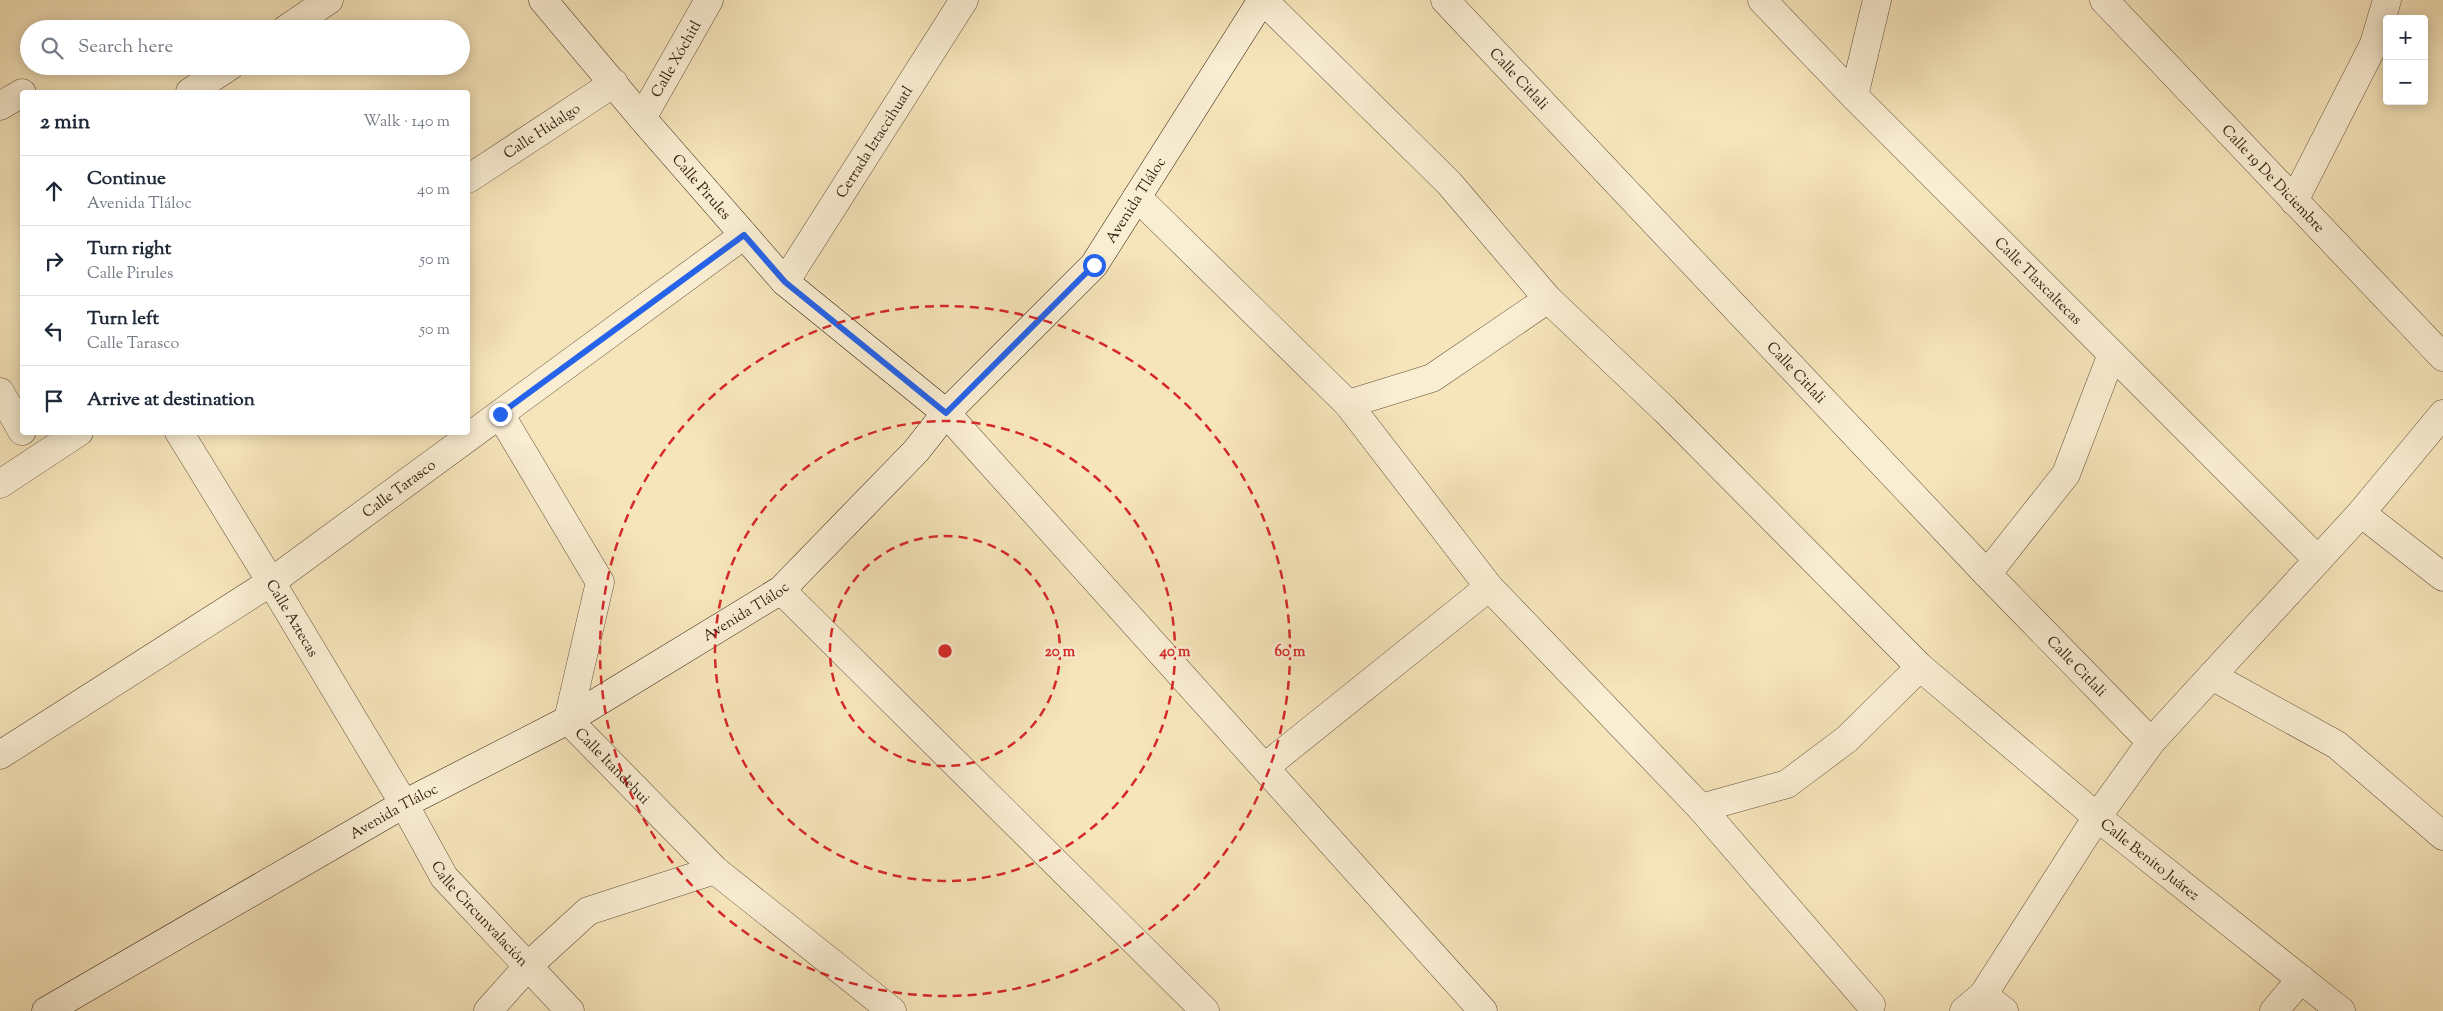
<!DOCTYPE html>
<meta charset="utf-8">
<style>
body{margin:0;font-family:"Sorts Mill Goudy",serif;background:#f6f6f7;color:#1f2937}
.controls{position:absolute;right:15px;top:15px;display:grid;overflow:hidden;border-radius:5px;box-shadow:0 2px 12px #0003}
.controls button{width:45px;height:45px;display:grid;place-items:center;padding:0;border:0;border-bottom:1px solid #e0e1e3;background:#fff;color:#1f2937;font:25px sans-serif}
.stop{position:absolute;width:15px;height:15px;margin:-11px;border:4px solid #2563eb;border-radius:50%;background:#fff}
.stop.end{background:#2563eb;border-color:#fff;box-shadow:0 1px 5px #0008}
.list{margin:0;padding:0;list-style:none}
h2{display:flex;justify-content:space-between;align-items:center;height:65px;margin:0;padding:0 20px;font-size:21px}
h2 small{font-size:16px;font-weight:400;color:#747a83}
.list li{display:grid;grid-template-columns:32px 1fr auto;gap:15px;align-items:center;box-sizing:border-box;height:70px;padding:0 20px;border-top:1px solid #e0e1e3}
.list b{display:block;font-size:19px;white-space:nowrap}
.list p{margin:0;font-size:16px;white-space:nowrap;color:#747a83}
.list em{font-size:16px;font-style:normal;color:#747a83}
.icon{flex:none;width:28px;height:28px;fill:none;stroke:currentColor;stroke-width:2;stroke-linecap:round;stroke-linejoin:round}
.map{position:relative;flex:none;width:2443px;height:1011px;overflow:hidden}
.search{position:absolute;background:#fff;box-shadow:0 2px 12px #0003;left:20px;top:20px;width:450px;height:55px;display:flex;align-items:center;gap:12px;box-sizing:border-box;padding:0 18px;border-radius:28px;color:#747a83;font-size:19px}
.panel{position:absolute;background:#fff;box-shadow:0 2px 12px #0003;left:20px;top:90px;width:450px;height:345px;border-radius:5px}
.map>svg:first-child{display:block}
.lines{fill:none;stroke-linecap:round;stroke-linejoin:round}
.street-casing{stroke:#625039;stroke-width:29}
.secondary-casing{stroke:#311e0e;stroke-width:29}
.street{stroke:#f9edd2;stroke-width:28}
.secondary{stroke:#f9edd2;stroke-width:28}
.route{stroke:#2563eb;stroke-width:6}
.ring{fill:none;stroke:#d62828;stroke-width:2.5;stroke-dasharray:9 6}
.labels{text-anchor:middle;stroke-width:5;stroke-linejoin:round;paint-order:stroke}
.street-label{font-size:15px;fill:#311e0e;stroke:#f9edd2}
.centre{fill:#d62828;stroke:#f9edd2;stroke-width:2.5}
.ring-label{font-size:15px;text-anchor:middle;font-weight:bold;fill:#d62828;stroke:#f9edd2;stroke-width:5;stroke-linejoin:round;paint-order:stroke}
</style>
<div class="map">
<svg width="2443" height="1011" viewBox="0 0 2443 1011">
<rect width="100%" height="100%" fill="#f6e4ba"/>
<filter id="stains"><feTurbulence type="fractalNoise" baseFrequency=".004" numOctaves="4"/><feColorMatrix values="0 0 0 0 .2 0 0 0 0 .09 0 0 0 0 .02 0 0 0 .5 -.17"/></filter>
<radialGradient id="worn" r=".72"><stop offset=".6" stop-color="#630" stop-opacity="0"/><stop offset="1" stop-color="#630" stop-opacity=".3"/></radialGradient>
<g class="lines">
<defs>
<g id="street">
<polyline points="1263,0 1449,183 1548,299 1665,410 1920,667 2097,817 2151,742 2361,513 2443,414"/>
<path id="s1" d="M1445,0L1987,574L2151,742"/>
<path id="s2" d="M1762,0L1854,96L2318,560"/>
<path id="s3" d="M2104,0L2443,357"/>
<polyline points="286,29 329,0"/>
<polyline points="190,92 230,66"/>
<polyline points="1854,96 1877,0"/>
<polyline points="0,106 22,93"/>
<path id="s4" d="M642,118L709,0"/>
<path id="s5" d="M468,179L614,83"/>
<polyline points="1137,197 1348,404 1489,587 1701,808 1871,1005"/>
<polyline points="2294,201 2374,44 2387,0"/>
<path id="s6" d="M785,282L964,0"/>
<polyline points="0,392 22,431"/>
<polyline points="1348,404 1432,378 1548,299"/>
<polyline points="946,413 1483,1011"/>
<path id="s7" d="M500,414L600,582L568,720L715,870L892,1011"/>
<path id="s8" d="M179,432L271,582L404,804L444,877L570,1011"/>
<polyline points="0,484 79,432"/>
<polyline points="2361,513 2443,577"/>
<polyline points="1987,574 2066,474 2112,354"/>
<polyline points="781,590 1205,1011"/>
<polyline points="2212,676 2337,745 2443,836"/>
<path id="s9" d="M0,755L271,582L744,235"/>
<polyline points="1265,767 1489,587"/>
<polyline points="1701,808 1787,784 1847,739 1920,667"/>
<polyline points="1983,995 2004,1011"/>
<polyline points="488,1011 528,966 588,911 715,870"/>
<path id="s10" d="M1964,1011L1983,995L2097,817L2341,1011"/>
<polyline points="2274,1011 2301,979"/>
</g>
<g id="secondary">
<path id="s11" d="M543,0L642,118L785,282L946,413"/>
<path id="s12" d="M46,1011L404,804L568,720L781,590L916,451L946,413L1094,265L1262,0"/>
</g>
</defs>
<use href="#street" class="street-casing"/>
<use href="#secondary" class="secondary-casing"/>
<use href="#street" class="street"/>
<use href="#secondary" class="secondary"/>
</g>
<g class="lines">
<polyline class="route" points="500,414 744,235 785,282 946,413 1094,265"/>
</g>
<g class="ring">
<circle cx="945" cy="651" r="115"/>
<circle cx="945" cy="651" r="230"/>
<circle cx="945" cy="651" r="345"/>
</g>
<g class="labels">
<g class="street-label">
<text dy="5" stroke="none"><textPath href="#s4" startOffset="68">Calle Xóchitl</textPath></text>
<text dy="5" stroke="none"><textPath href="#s1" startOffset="108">Calle Citlali</textPath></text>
<text dy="5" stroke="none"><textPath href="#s5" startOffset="88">Calle Hidalgo</textPath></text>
<text dy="5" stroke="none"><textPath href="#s6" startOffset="166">Cerrada Iztaccihuatl</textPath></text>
<text dy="5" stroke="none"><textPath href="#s3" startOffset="246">Calle 19 De Diciembre</textPath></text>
<text dy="5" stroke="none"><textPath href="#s11" startOffset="245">Calle Pirules</textPath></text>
<text dy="5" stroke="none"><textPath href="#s12" startOffset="1376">Avenida Tláloc</textPath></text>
<text dy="5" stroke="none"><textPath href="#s2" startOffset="394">Calle Tlaxcaltecas</textPath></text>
<text dy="5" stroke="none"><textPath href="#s1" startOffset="512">Calle Citlali</textPath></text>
<text dy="5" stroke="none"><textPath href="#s9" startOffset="480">Calle Tarasco</textPath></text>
<text dy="5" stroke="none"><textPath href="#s12" startOffset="806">Avenida Tláloc</textPath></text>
<text dy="5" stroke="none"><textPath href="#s8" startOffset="218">Calle Aztecas</textPath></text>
<text dy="5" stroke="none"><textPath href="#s1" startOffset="918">Calle Citlali</textPath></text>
<text dy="5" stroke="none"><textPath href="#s7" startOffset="401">Calle Itandehui</textPath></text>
<text dy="5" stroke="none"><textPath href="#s12" startOffset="401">Avenida Tláloc</textPath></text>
<text dy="5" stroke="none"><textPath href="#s10" startOffset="304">Calle Benito Juárez</textPath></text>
<text dy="5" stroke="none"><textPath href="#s8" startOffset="569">Calle Circunvalación</textPath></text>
</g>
</g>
<circle cx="945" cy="651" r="8" class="centre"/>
<g class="ring-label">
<text x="1060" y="656">20 m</text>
<text x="1175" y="656">40 m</text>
<text x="1290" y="656">60 m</text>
</g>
<rect width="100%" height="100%" filter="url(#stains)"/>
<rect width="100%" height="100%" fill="url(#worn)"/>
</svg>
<div class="controls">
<button>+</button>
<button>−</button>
</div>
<div class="stop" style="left:1094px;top:265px"></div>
<div class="stop end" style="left:500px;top:414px"></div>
<div class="search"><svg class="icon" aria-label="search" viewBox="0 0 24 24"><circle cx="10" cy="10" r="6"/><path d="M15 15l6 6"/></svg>Search here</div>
<section class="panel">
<h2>2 min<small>Walk · 140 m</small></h2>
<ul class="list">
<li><svg class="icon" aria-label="ahead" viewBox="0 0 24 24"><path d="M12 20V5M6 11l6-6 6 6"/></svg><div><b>Continue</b><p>Avenida Tláloc</p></div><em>40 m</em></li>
<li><svg class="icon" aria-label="right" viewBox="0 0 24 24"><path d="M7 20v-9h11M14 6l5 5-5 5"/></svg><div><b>Turn right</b><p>Calle Pirules</p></div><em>50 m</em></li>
<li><svg class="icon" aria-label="left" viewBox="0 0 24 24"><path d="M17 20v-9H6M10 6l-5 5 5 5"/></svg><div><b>Turn left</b><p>Calle Tarasco</p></div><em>50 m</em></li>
<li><svg class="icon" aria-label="arrive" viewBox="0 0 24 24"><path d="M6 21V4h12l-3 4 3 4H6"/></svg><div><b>Arrive at destination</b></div></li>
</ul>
</section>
</div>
